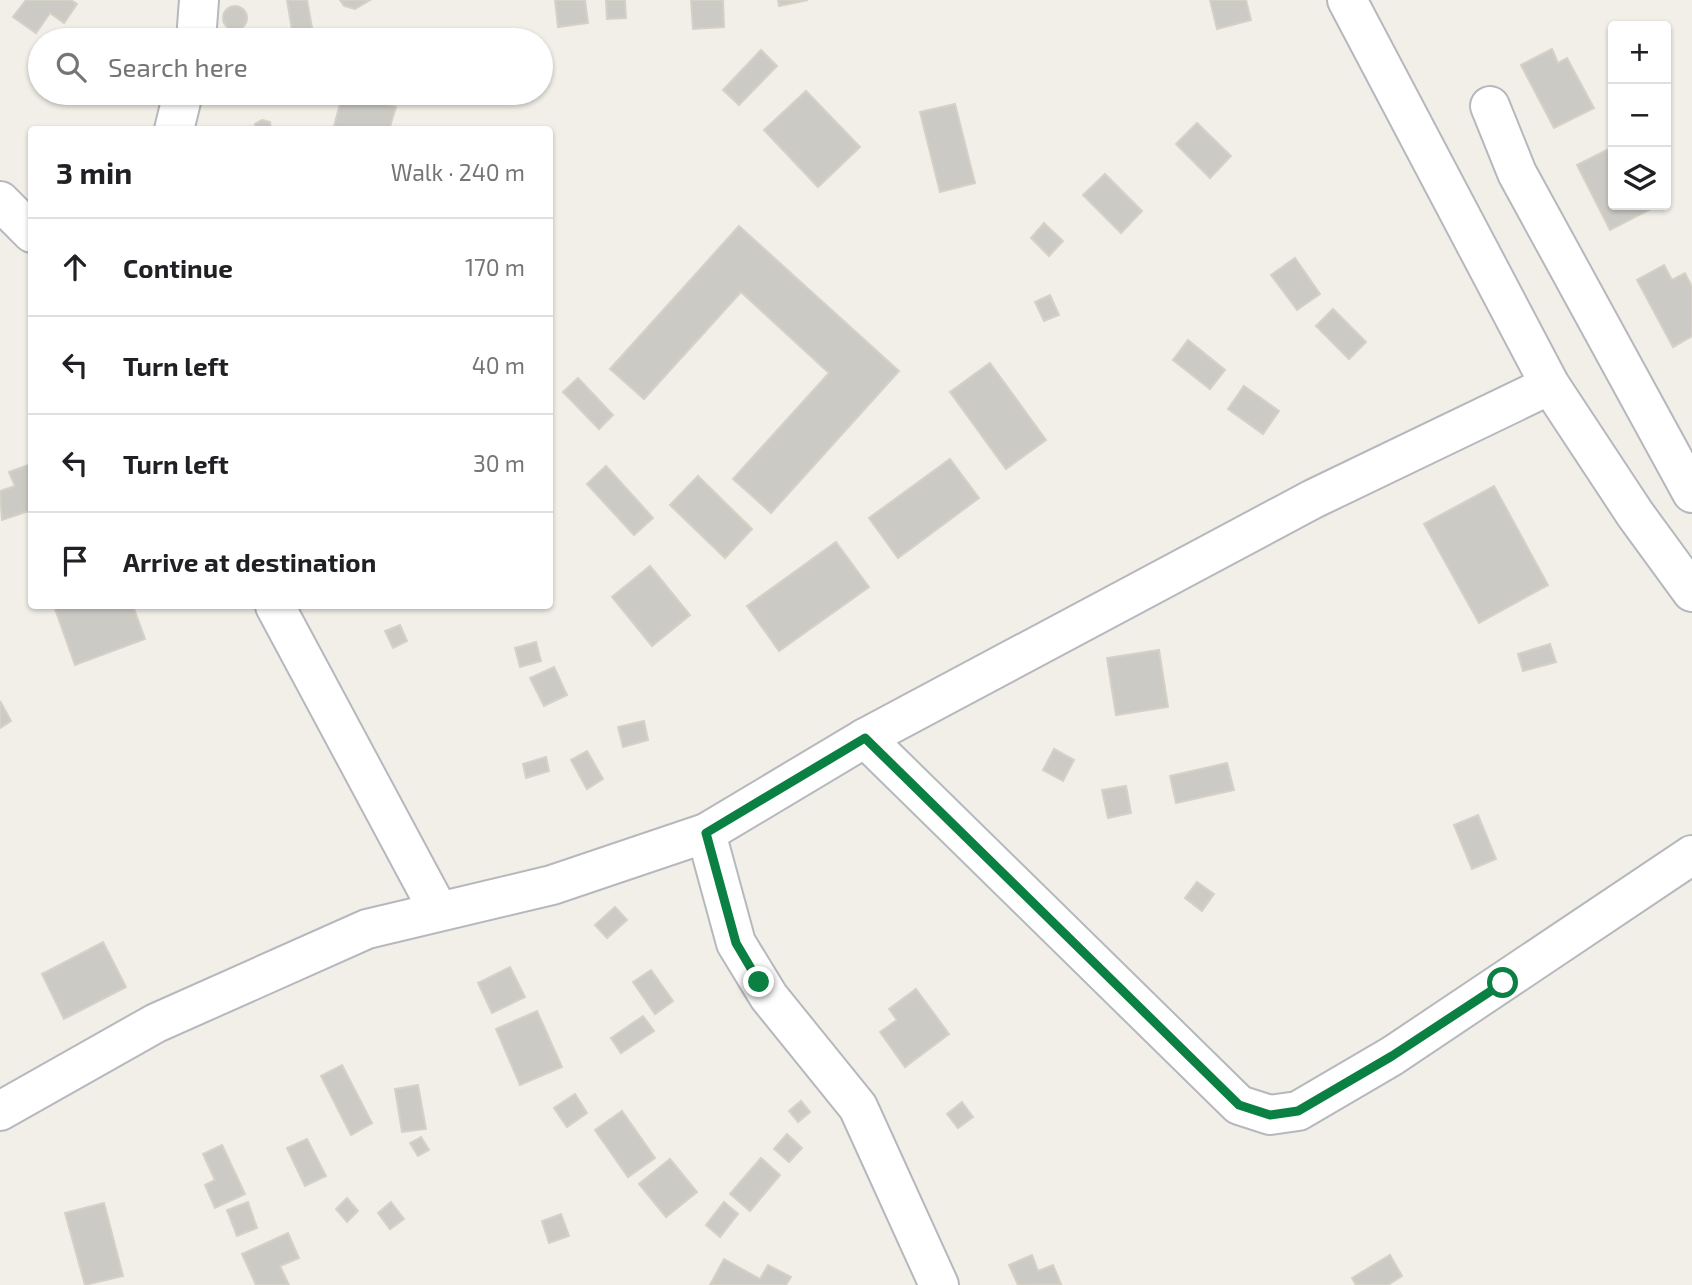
<!DOCTYPE html>
<meta charset="utf-8">
<style>
body{margin:0;font-family:"Exo 2",sans-serif;background:#f2f2f2;color:#202124}
.controls{position:absolute;right:21px;top:21px;display:grid;overflow:hidden;border-radius:7px;box-shadow:0 2px 5px #0004}
.controls button{width:63px;height:63px;display:grid;place-items:center;padding:0;border:0;border-bottom:2px solid #e0e0e0;background:#fff;color:#202124;font:35px sans-serif}
.stop{position:absolute;width:21px;height:21px;margin:-16px;border:5px solid #0b8043;border-radius:50%;background:#fff}
.stop.end{background:#0b8043;border-color:#fff;box-shadow:0 2px 7px #0008}
.list{margin:0;padding:0;list-style:none}
h2{display:flex;justify-content:space-between;align-items:center;height:91px;margin:0;padding:0 28px;font-size:30px}
h2 small{font-size:23px;font-weight:400;color:#757577}
.list li{display:grid;grid-template-columns:46px 1fr auto;gap:21px;align-items:center;box-sizing:border-box;height:98px;padding:0 28px;border-top:2px solid #e0e0e0}
.list b{display:block;font-size:26px;white-space:nowrap}
.list em{font-size:23px;font-style:normal;color:#757577}
.icon{flex:none;width:38px;height:38px;fill:none;stroke:currentColor;stroke-width:2;stroke-linecap:round;stroke-linejoin:round}
.map{position:relative;flex:none;width:1692px;height:1285px;overflow:hidden}
.search{position:absolute;background:#fff;box-shadow:0 2px 5px #0004;left:28px;top:28px;width:525px;height:77px;display:flex;align-items:center;gap:18px;box-sizing:border-box;padding:0 24px;border-radius:38px;color:#757577;font-size:26px}
.panel{position:absolute;background:#fff;box-shadow:0 2px 5px #0004;left:28px;top:126px;width:525px;height:483px;border-radius:7px}
.map>svg:first-child{display:block}
.building{fill:#cccac5;stroke:#d6d1c6;stroke-width:2}
.lines{fill:none;stroke-linecap:round;stroke-linejoin:round}
.minor-casing{stroke:#b5b8bc;stroke-width:42}
.minor{stroke:#fff;stroke-width:38}
.route{stroke:#0b8043;stroke-width:9}
</style>
<div class="map">
<svg width="1692" height="1285" viewBox="0 0 1692 1285">
<rect width="100%" height="100%" fill="#f1efe8"/>
<g class="building">
<polygon points="26,0 71,0 77,4 64,23 50,13 36,33 13,17"/>
<polygon points="287,0 307,0 313,33 293,36"/>
<polygon points="340,0 370,0 355,9 344,6"/>
<polygon points="555,0 585,0 588,23 558,27"/>
<polygon points="606,0 625,0 626,18 607,19"/>
<polygon points="691,0 723,0 724,27 693,29"/>
<polygon points="778,0 808,0 779,6"/>
<polygon points="1210,0 1246,0 1251,20 1217,29"/>
<circle cx="235" cy="18" r="12"/>
<polygon points="392,36 392,40 344,40 344,38"/>
<polygon points="1552,49 1558,63 1567,58 1594,108 1554,128 1521,65"/>
<polygon points="761,50 777,66 739,105 723,90"/>
<polygon points="806,91 860,147 818,187 764,130"/>
<polygon points="343,93 396,107 389,130 346,130 334,126"/>
<polygon points="955,104 975,183 940,192 920,112"/>
<polygon points="262,120 270,122 271,130 254,130 255,124"/>
<polygon points="1197,123 1231,156 1210,178 1176,144"/>
<polygon points="1607,150 1613,165 1613,205 1648,205 1651,209 1610,230 1577,165"/>
<polygon points="1105,174 1142,211 1121,233 1083,195"/>
<polygon points="1044,223 1063,241 1049,256 1031,238"/>
<polygon points="739,226 899,371 771,513 733,479 829,373 741,292 644,399 610,369"/>
<polygon points="1295,258 1320,294 1297,310 1271,275"/>
<polygon points="1664,265 1672,280 1685,273 1692,287 1692,336 1673,347 1637,280"/>
<polygon points="1050,295 1059,315 1044,321 1035,302"/>
<polygon points="1333,309 1366,342 1349,359 1316,326"/>
<polygon points="1188,340 1225,370 1210,389 1173,360"/>
<polygon points="990,363 1046,440 1006,469 950,392"/>
<polygon points="578,378 613,415 599,429 563,392"/>
<polygon points="1244,386 1279,411 1263,434 1228,409"/>
<polygon points="950,459 979,498 898,558 869,518"/>
<polygon points="31,464 32,510 2,520 0,491 15,486 9,472"/>
<polygon points="606,466 653,518 634,535 587,484"/>
<polygon points="698,476 752,529 725,558 670,505"/>
<polygon points="1494,486 1548,585 1479,623 1424,524"/>
<polygon points="836,542 869,587 779,651 747,606"/>
<polygon points="650,566 690,615 652,646 612,597"/>
<polygon points="54,606 133,606 145,639 75,665"/>
<polygon points="400,625 407,641 393,648 385,631"/>
<polygon points="536,642 541,661 520,667 515,648"/>
<polygon points="1550,644 1556,662 1523,671 1518,654"/>
<polygon points="1159,650 1168,707 1116,715 1107,658"/>
<polygon points="554,667 567,695 544,706 530,678"/>
<polygon points="0,701 11,721 0,728"/>
<polygon points="644,721 648,740 623,747 618,727"/>
<polygon points="1054,749 1074,760 1063,781 1043,770"/>
<polygon points="587,751 603,779 587,789 571,760"/>
<polygon points="546,757 549,771 526,778 523,764"/>
<polygon points="1227,763 1234,790 1176,803 1170,776"/>
<polygon points="1126,786 1131,813 1108,818 1102,790"/>
<polygon points="1478,815 1496,859 1472,869 1454,825"/>
<polygon points="1197,882 1214,894 1202,911 1185,898"/>
<polygon points="615,907 627,920 607,938 595,925"/>
<polygon points="103,942 126,987 64,1019 42,974"/>
<polygon points="510,967 525,997 492,1013 478,983"/>
<polygon points="651,970 673,1001 655,1014 633,982"/>
<polygon points="916,989 949,1034 905,1067 880,1032 897,1020 889,1009"/>
<polygon points="537,1011 562,1067 520,1085 496,1029"/>
<polygon points="643,1016 654,1031 621,1053 611,1038"/>
<polygon points="342,1065 372,1123 351,1135 321,1076"/>
<polygon points="418,1085 426,1129 402,1132 395,1089"/>
<polygon points="575,1094 587,1113 567,1127 554,1108"/>
<polygon points="801,1101 810,1112 798,1122 789,1111"/>
<polygon points="962,1102 973,1117 958,1128 947,1114"/>
<polygon points="622,1111 655,1158 628,1177 595,1130"/>
<polygon points="787,1134 802,1148 789,1162 774,1149"/>
<polygon points="421,1137 429,1150 418,1156 410,1143"/>
<polygon points="307,1139 326,1176 305,1186 287,1148"/>
<polygon points="222,1145 245,1194 215,1208 205,1185 215,1180 203,1154"/>
<polygon points="761,1158 780,1175 750,1211 730,1194"/>
<polygon points="670,1159 697,1192 666,1217 639,1184"/>
<polygon points="347,1198 358,1211 347,1222 336,1209"/>
<polygon points="248,1202 257,1228 237,1236 227,1210"/>
<polygon points="391,1202 404,1219 390,1229 378,1213"/>
<polygon points="724,1202 738,1214 720,1237 706,1225"/>
<polygon points="104,1203 123,1276 85,1285 65,1213"/>
<polygon points="561,1214 569,1236 549,1243 542,1221"/>
<polygon points="288,1233 299,1258 280,1266 289,1285 256,1285 242,1254"/>
<polygon points="1032,1255 1038,1271 1053,1265 1061,1284 1018,1285 1009,1265"/>
<polygon points="1390,1255 1402,1276 1388,1285 1356,1285 1352,1278"/>
<polygon points="724,1259 760,1279 768,1265 791,1277 786,1285 710,1285"/>
</g>
<g class="lines">
<defs>
<g id="minor">
<polyline points="1347,0 1550,385 1635,514 1692,592"/>
<polyline points="196,40 199,0"/>
<polyline points="1490,106 1517,173 1692,493"/>
<polyline points="174,130 183,93"/>
<polyline points="0,201 32,233"/>
<polyline points="275,606 438,910"/>
<polyline points="865,738 1239,1105 1270,1115 1298,1111 1392,1056 1692,855"/>
<polyline points="706,833 736,943 769,997 858,1107 939,1285"/>
<polyline points="0,1111 156,1023 367,929 552,885 706,833 865,738 1313,499 1550,385"/>
</g>
</defs>
<use href="#minor" class="minor-casing"/>
<use href="#minor" class="minor"/>
</g>
<g class="lines">
<polyline class="route" points="759,982 736,943 706,833 865,738 1239,1105 1270,1115 1298,1111 1392,1056 1503,983"/>
</g>
</svg>
<div class="controls">
<button>+</button>
<button>−</button>
<button><svg class="icon" aria-label="layers" viewBox="0 0 24 24"><path d="M12 4l9 5-9 5-9-5zM3 14l9 5 9-5"/></svg></button>
</div>
<div class="stop" style="left:1503px;top:983px"></div>
<div class="stop end" style="left:759px;top:982px"></div>
<div class="search"><svg class="icon" aria-label="search" viewBox="0 0 24 24"><circle cx="10" cy="10" r="6"/><path d="M15 15l6 6"/></svg>Search here</div>
<section class="panel">
<h2>3 min<small>Walk · 240 m</small></h2>
<ul class="list">
<li><svg class="icon" aria-label="ahead" viewBox="0 0 24 24"><path d="M12 20V5M6 11l6-6 6 6"/></svg><div><b>Continue</b></div><em>170 m</em></li>
<li><svg class="icon" aria-label="left" viewBox="0 0 24 24"><path d="M17 20v-9H6M10 6l-5 5 5 5"/></svg><div><b>Turn left</b></div><em>40 m</em></li>
<li><svg class="icon" aria-label="left" viewBox="0 0 24 24"><path d="M17 20v-9H6M10 6l-5 5 5 5"/></svg><div><b>Turn left</b></div><em>30 m</em></li>
<li><svg class="icon" aria-label="arrive" viewBox="0 0 24 24"><path d="M6 21V4h12l-3 4 3 4H6"/></svg><div><b>Arrive at destination</b></div></li>
</ul>
</section>
</div>
